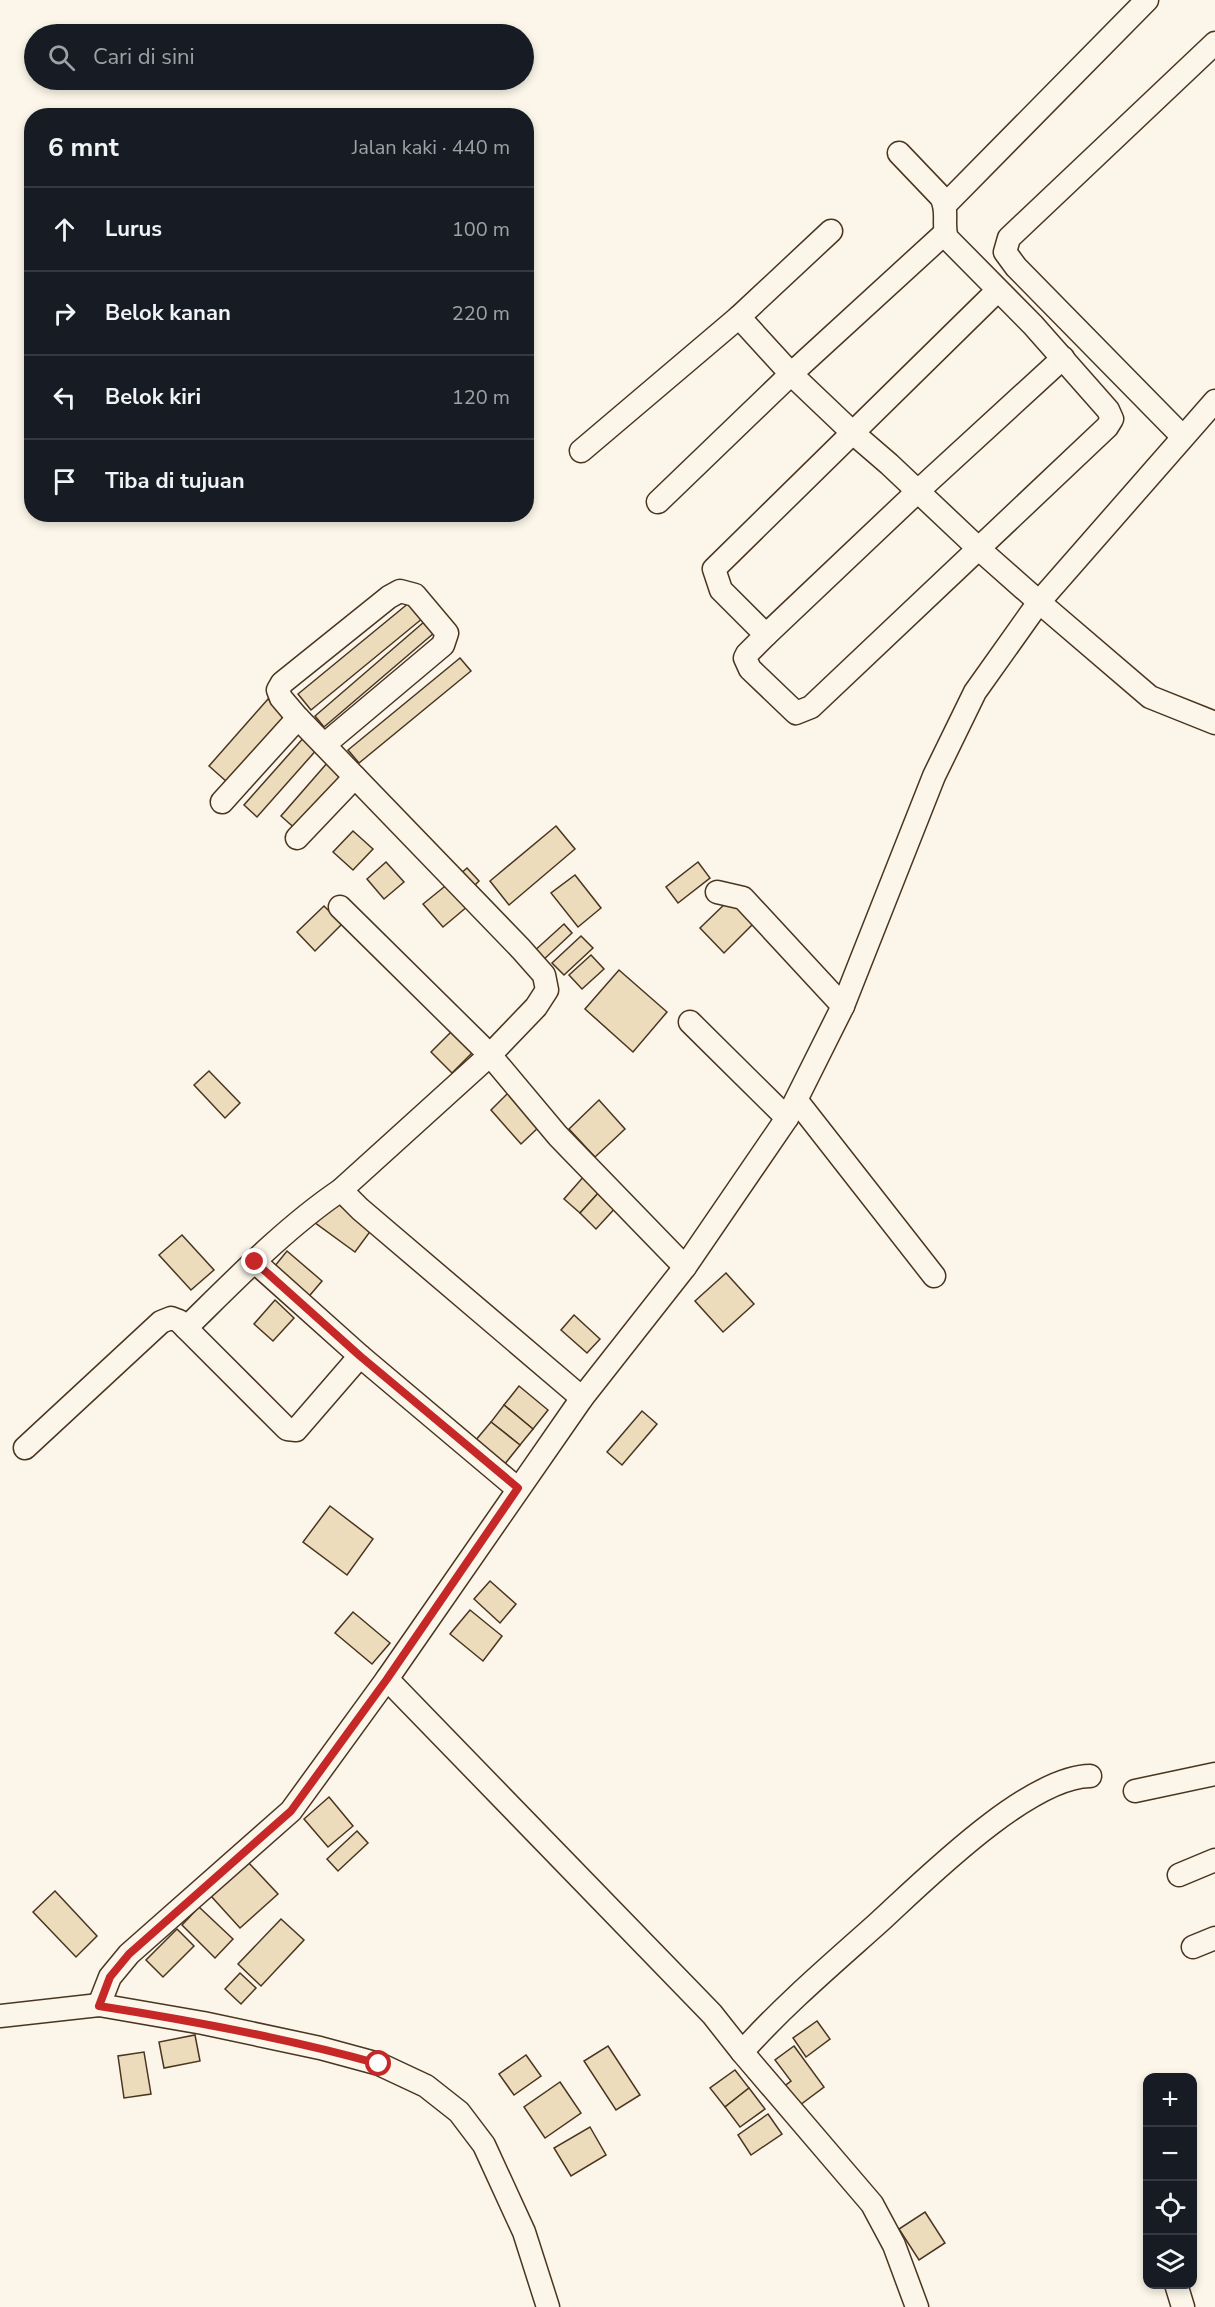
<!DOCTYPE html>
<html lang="id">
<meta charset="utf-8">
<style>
body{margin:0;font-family:"Nunito Sans",sans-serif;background:#242831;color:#f1f3f6}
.controls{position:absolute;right:18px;bottom:18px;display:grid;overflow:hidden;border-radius:12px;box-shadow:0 3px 9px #0003}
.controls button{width:54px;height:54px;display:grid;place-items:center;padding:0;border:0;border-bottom:2px solid #363941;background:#171b24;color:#f1f3f6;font:30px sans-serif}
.stop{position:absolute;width:18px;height:18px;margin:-14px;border:4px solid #c62828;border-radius:50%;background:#fff}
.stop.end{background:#c62828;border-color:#fff;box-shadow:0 2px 6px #0008}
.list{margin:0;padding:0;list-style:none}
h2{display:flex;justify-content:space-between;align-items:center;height:78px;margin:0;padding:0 24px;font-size:26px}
h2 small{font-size:20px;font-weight:400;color:#9ea1a6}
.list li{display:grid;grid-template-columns:39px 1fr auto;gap:18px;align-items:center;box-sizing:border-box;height:84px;padding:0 24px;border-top:2px solid #363941}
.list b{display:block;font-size:22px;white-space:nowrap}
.list em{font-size:20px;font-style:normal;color:#9ea1a6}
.icon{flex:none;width:33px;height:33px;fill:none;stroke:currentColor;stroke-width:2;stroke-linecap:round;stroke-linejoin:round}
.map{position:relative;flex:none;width:1215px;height:2307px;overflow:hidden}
.search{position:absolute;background:#171b24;box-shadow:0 3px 9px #0003;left:24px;top:24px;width:510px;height:66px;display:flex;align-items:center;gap:15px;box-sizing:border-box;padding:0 21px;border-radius:33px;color:#9ea1a6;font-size:22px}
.panel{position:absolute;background:#171b24;box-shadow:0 3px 9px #0003;left:24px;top:108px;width:510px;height:414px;border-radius:24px}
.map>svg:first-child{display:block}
.building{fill:#ecdcbc;stroke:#4a3520;stroke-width:1.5}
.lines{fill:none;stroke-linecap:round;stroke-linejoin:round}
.minor-casing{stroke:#4a3520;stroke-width:25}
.minor{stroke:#fbf6e9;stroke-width:22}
.route{stroke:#c62828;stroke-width:8}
</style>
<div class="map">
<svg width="1215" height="2307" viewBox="0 0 1215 2307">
<rect width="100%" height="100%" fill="#fbf6e9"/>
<g class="building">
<polygon points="410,602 423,618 311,710 298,694"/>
<polygon points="424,622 434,633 324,727 315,716"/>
<polygon points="460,658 471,671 359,763 348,750"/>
<polygon points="268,699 286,715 227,782 209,766"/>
<polygon points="306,735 319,747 257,817 244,805"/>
<polygon points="328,762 346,778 299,832 281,816"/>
<polygon points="556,826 575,849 509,905 490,881"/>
<polygon points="353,831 373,849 353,870 333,852"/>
<polygon points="386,862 404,882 384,899 367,879"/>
<polygon points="698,862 710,878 678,903 666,887"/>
<polygon points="467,868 479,881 470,890 458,876"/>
<polygon points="575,875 601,908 578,927 551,893"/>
<polygon points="449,883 468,906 443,927 423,904"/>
<polygon points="731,898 755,922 724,953 700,928"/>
<polygon points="324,906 342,924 315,951 297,932"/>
<polygon points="564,924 572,933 540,963 532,953"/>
<polygon points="581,936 593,948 564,975 552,963"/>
<polygon points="591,955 604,969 582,989 569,975"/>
<polygon points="619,970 667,1012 633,1052 585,1009"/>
<polygon points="452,1031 473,1052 452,1073 431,1052"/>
<polygon points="209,1071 240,1103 225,1118 194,1085"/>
<polygon points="509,1092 540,1126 521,1144 491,1110"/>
<polygon points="599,1100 625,1129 595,1157 569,1129"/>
<polygon points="585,1175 601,1190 580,1213 564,1199"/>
<polygon points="601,1190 618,1205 596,1229 580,1213"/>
<polygon points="331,1199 372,1229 355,1252 314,1222"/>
<polygon points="182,1235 214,1270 191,1290 159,1255"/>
<polygon points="287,1251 322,1281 305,1301 270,1272"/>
<polygon points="726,1273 754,1304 723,1332 695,1301"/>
<polygon points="275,1300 294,1318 273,1341 254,1324"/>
<polygon points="574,1315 600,1339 587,1353 561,1330"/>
<polygon points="519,1386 548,1410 533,1429 504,1405"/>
<polygon points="504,1405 533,1429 520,1445 491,1422"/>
<polygon points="642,1411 657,1424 622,1465 607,1452"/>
<polygon points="491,1422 520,1445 504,1465 475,1441"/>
<polygon points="330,1506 373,1539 347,1575 303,1542"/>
<polygon points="490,1581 516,1604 500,1623 474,1599"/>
<polygon points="470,1610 502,1636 483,1661 450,1634"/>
<polygon points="353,1612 390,1643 372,1664 335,1633"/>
<polygon points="329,1797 353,1826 328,1847 304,1819"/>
<polygon points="357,1831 368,1843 338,1871 327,1859"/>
<polygon points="248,1862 278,1894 240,1928 211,1896"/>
<polygon points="55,1891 97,1936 76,1957 33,1912"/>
<polygon points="199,1907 233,1939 215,1958 182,1925"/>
<polygon points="281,1919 304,1940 261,1986 238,1964"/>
<polygon points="177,1929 194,1946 163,1977 146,1960"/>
<polygon points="240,1973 256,1988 241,2004 225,1989"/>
<polygon points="817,2021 830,2039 806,2057 793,2038"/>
<polygon points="195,2035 200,2061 164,2068 159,2042"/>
<polygon points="608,2046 640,2095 616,2110 584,2061"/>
<polygon points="794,2046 824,2087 792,2111 778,2091 791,2081 775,2060"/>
<polygon points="144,2052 151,2094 124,2098 118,2056"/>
<polygon points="526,2055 541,2076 514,2095 499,2074"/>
<polygon points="735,2070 749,2088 725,2107 710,2088"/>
<polygon points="560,2082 581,2113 545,2138 524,2107"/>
<polygon points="749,2088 765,2109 740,2127 725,2107"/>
<polygon points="768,2114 782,2134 751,2155 738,2135"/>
<polygon points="590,2127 606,2155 571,2176 554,2148"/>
<polygon points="925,2212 945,2243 919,2260 899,2229"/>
</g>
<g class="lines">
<defs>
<g id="minor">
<path d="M899,153L941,197C949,211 942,224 947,238L1033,325L1108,410L1112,419L1107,427L811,707L796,713L750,669L745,658L747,654L766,635L721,590L714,569L997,291"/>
<polyline points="945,205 1147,0"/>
<polyline points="739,317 831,231"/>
<polyline points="1182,436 1016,267 1005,252 1009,238 1215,43"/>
<polyline points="581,451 739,317 791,374 853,433 889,464 979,549 1039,602 1150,697 1215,723"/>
<polyline points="658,502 791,374 945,233"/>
<polyline points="766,635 918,491 1063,358"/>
<polyline points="222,802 298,718"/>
<polyline points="297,838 355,777"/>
<polyline points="717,892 743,898 843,1006"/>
<polyline points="340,907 490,1055 558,1136 685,1267"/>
<polyline points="690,1022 787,1118"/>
<polyline points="797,1101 934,1276"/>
<polyline points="341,1190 360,1209 582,1398"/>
<polyline points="255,1262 360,1356 518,1489"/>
<path d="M186,1328C234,1281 286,1227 341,1190L490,1055L536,1007L547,990L544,975L521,949L298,718L281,698L278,690L282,683L389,597L400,591L415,595L447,633L443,645L324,745"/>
<polyline points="25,1448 161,1322 171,1318 179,1321 287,1429 296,1430 360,1356"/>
<path d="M387,1679L712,2014L742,2052C783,2006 830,1966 877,1924C923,1882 1027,1777 1090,1776"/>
<polyline points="1135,1791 1215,1774"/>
<polyline points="1179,1875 1215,1860"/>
<polyline points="1193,1947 1215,1938"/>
<polyline points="99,2005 110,1977 129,1954 291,1811 387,1679 582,1398 685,1267 787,1118 843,1006 934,776 975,692 1039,602 1215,401"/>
<polyline points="0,2016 99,2005 203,2023 320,2048 379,2064 426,2086 459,2112 484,2145 524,2232 548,2307"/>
<polyline points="742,2052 872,2204 894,2245 917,2307"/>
<polyline points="1176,2284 1183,2307"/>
</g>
</defs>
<use href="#minor" class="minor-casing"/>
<use href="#minor" class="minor"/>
</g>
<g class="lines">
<path class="route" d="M255,1262L360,1356L518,1488L387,1679L291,1811L129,1954L110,1977L99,2006C194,2021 287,2038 379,2064"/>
</g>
</svg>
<div class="controls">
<button>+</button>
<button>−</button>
<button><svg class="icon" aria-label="locate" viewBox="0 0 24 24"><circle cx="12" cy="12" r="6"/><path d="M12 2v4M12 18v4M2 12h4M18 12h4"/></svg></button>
<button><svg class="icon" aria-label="layers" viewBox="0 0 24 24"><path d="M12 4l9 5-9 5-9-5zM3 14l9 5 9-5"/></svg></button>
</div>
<div class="stop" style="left:379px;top:2064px"></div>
<div class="stop end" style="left:255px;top:1262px"></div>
<div class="search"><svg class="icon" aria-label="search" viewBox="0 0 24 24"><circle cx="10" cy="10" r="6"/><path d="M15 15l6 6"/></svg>Cari di sini</div>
<section class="panel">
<h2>6 mnt<small>Jalan kaki · 440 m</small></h2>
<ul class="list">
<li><svg class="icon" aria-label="ahead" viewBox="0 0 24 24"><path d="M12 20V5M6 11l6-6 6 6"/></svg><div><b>Lurus</b></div><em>100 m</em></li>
<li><svg class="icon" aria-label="right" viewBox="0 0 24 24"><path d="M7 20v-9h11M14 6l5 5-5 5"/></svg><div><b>Belok kanan</b></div><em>220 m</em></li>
<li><svg class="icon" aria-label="left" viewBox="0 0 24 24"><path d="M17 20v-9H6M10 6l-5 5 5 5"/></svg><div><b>Belok kiri</b></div><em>120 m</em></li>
<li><svg class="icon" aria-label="arrive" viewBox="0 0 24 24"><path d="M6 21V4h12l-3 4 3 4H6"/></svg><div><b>Tiba di tujuan</b></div></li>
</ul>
</section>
</div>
